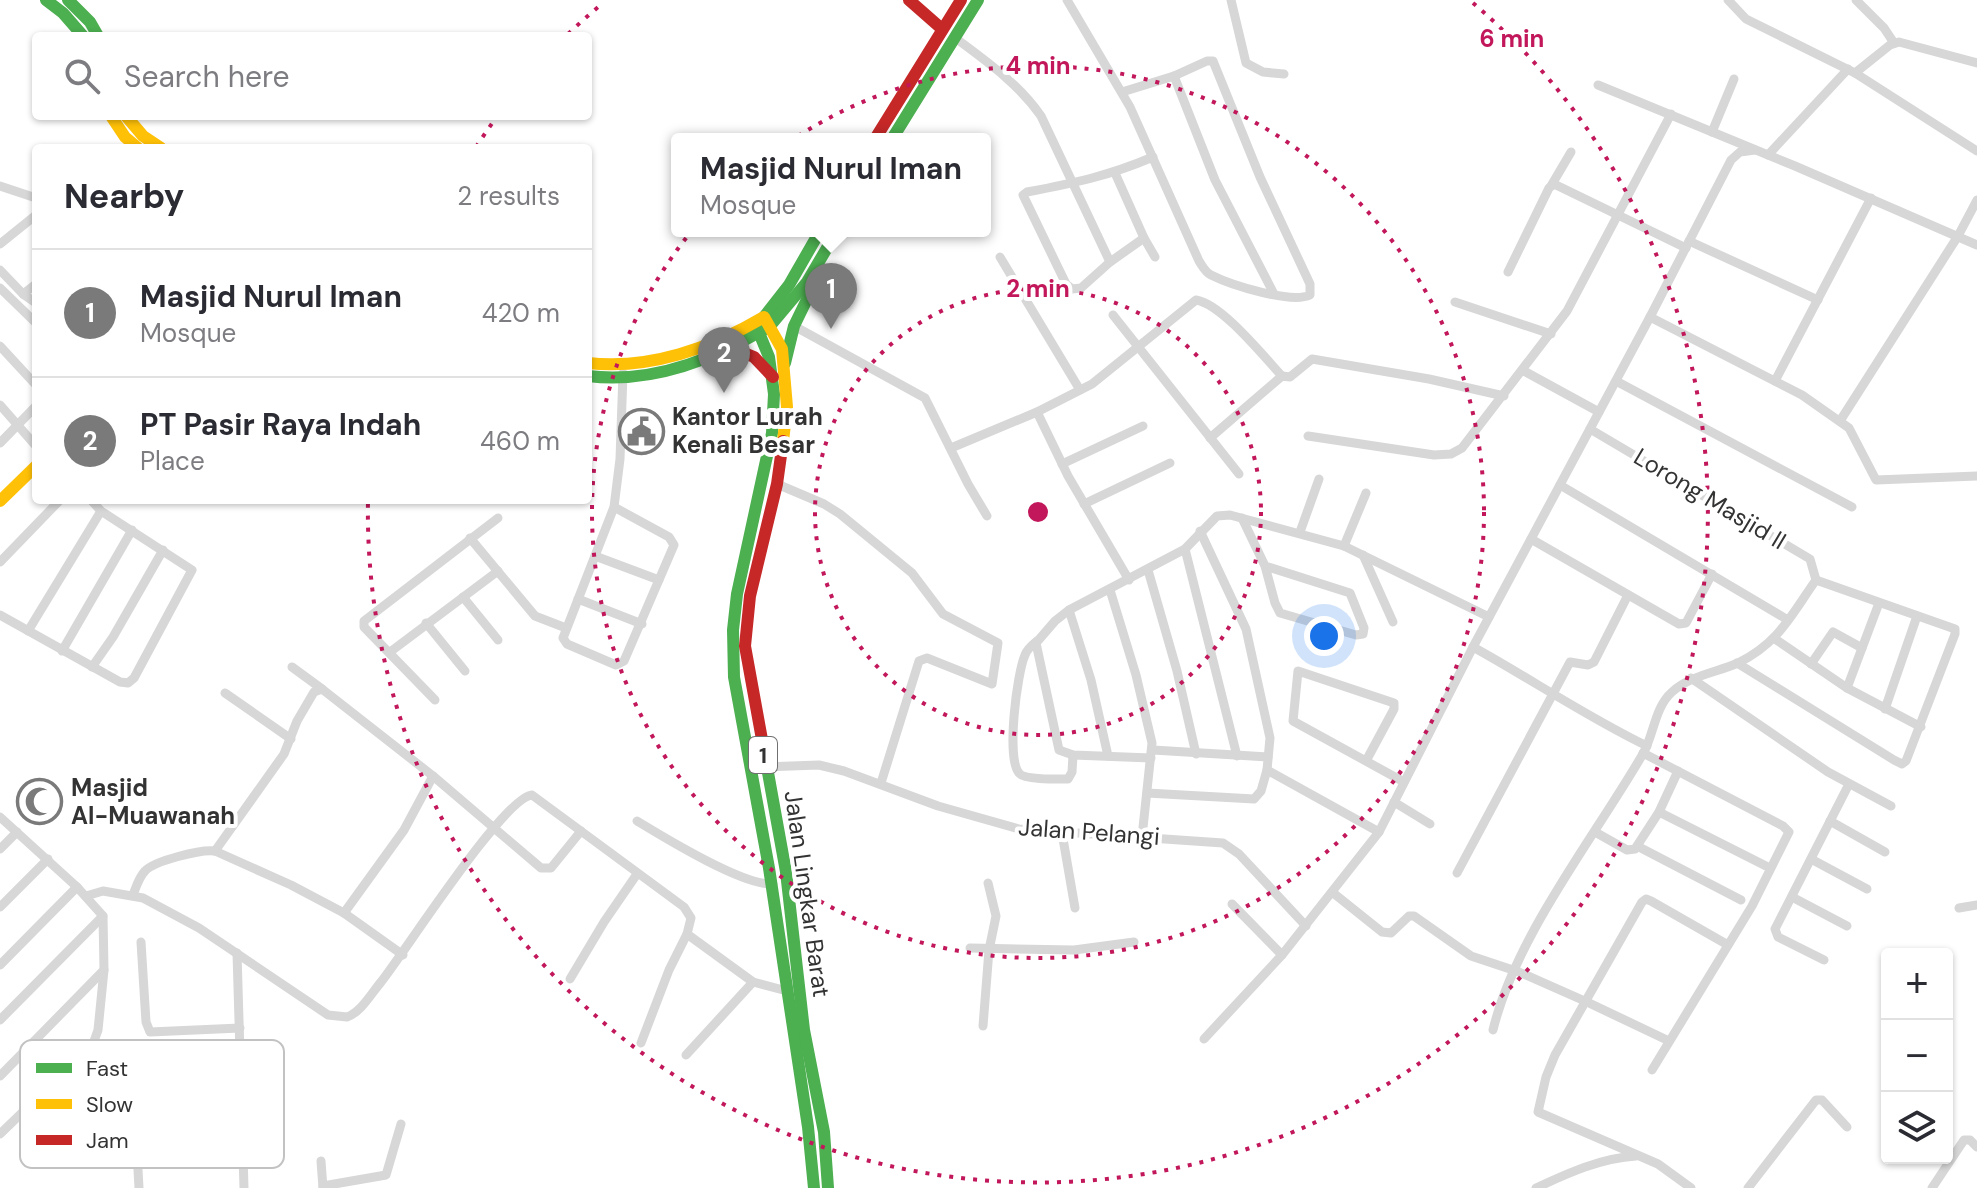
<!DOCTYPE html>
<meta charset="utf-8">
<style>
body{margin:0;font-family:"DM Sans",sans-serif;background:#f7f7f7;color:#2b2b33}
.controls{position:absolute;right:24px;bottom:24px;display:grid;overflow:hidden;border-radius:8px;box-shadow:0 2px 6px #0004}
.controls button{width:72px;height:72px;display:grid;place-items:center;padding:0;border:0;border-bottom:2px solid #e1e1e2;background:#fff;color:#2b2b33;font:40px sans-serif}
.you{position:absolute;left:1324px;top:636px;width:28px;height:28px;margin:-20px;border:6px solid #fff;border-radius:50%;background:#1a73e8;box-shadow:0 0 0 12px #1a73e833}
.badge{display:grid;place-items:center;width:52px;height:52px;border-radius:50%;background:#7a7a7a;color:#fff;font-size:26px;font-weight:700}
.pin{position:absolute;translate:-50% -66px;filter:drop-shadow(0 2px 4px #0008)}
.pin::after{content:'';position:absolute;top:42px;width:28px;height:24px;background:inherit;clip-path:polygon(0 0,100% 0,50% 100%)}
.popup{position:absolute;left:671px;top:133px;width:320px;height:104px;box-sizing:border-box;display:grid;place-content:center;border-radius:8px;background:#fff;filter:drop-shadow(0 2px 6px #0005);font-size:26px;white-space:nowrap;color:#7c7c81}
.popup b{font-size:30px;color:#2b2b33}
.popup::after{content:'';position:absolute;left:50%;top:100%;margin-left:-16px;border:16px solid transparent;border-top-color:#fff}
.list{margin:0;padding:0;list-style:none}
h2{display:flex;justify-content:space-between;align-items:center;height:104px;margin:0;padding:0 32px;font-size:34px}
h2 small{font-size:26px;font-weight:400;color:#7c7c81}
.list li{display:grid;grid-template-columns:52px 1fr auto;gap:24px;align-items:center;box-sizing:border-box;height:128px;padding:0 32px;border-top:2px solid #e1e1e2}
.list b{display:block;font-size:30px;white-space:nowrap}
.list p{margin:0;font-size:26px;white-space:nowrap;color:#7c7c81}
.list em{font-size:26px;font-style:normal;color:#7c7c81}
.icon{flex:none;width:44px;height:44px;fill:none;stroke:currentColor;stroke-width:2;stroke-linecap:round;stroke-linejoin:round}
.map{position:relative;flex:none;width:1977px;height:1188px;overflow:hidden}
.search{position:absolute;background:#fff;box-shadow:0 2px 6px #0004;left:32px;top:32px;width:560px;height:88px;display:flex;align-items:center;gap:20px;box-sizing:border-box;padding:0 28px;border-radius:8px;color:#7c7c81;font-size:30px}
.panel{position:absolute;background:#fff;box-shadow:0 2px 6px #0004;left:32px;top:144px;width:560px;height:360px;border-radius:8px}
.map>svg:first-child{display:block}
.lines{fill:none;stroke-linecap:round;stroke-linejoin:round}
.street{stroke:#d7d7d7;stroke-width:9}
.fast{stroke:#4caf50;stroke-width:12}
.slow{stroke:#ffc107;stroke-width:12}
.jam{stroke:#c62828;stroke-width:12}
.ring{fill:none;stroke:#c2185b;stroke-width:4;stroke-dasharray:4 8}
.labels{text-anchor:middle;stroke-width:8;stroke-linejoin:round;paint-order:stroke}
.shield{fill:#fff;stroke:#707070;stroke-width:2}
.shield-label{font-size:22px;font-weight:bold;fill:#333}
.poi-label{font-size:24px;font-weight:bold;fill:#333;stroke:#fff;text-anchor:start}
.street-label{font-size:24px;fill:#333;stroke:#fff}
.key{fill:#fff;stroke:#c2c2c2;stroke-width:2}
.key-label{font-size:22px;fill:#333}
.centre{fill:#c2185b;stroke:#fff;stroke-width:4}
.ring-label{font-size:24px;text-anchor:middle;font-weight:bold;fill:#c2185b;stroke:#fff;stroke-width:8;stroke-linejoin:round;paint-order:stroke}
</style>
<div class="map">
<svg width="1977" height="1188" viewBox="0 0 1977 1188">
<rect width="100%" height="100%" fill="#fff"/>
<g class="lines">
<g class="street">
<path d="M1067,0L1130,107L1199,261C1203,267 1205,272 1211,275C1231,285 1291,304 1310,295V284L1260,177L1213,61H1207L1174,76L1122,92"/>
<polyline points="1231,0 1246,63 1263,72 1284,74"/>
<polyline points="1728,0 1746,19 1855,73 1977,151"/>
<polyline points="1856,0 1884,28 1894,43"/>
<path d="M954,37C986,61 1018,83 1041,116L1110,262"/>
<polyline points="1855,73 1890,45 1899,42 1977,63"/>
<polyline points="1174,76 1215,180 1274,294"/>
<polyline points="1598,85 1795,166 1977,245"/>
<polyline points="1712,132 1734,79"/>
<polyline points="1768,155 1848,69"/>
<polyline points="1115,173 1144,238 1155,257"/>
<polyline points="0,186 36,198"/>
<polyline points="1551,186 1571,152"/>
<path d="M1144,238L1110,262L1081,288L1072,289L1066,284L1023,195L1027,192C1075,183 1108,176 1153,157"/>
<polyline points="1689,241 1818,300"/>
<polyline points="0,244 36,215"/>
<polyline points="1000,257 1080,390"/>
<polyline points="0,270 23,294 36,303"/>
<polyline points="1508,272 1549,188 1554,184 1686,248"/>
<polyline points="0,288 36,323"/>
<polyline points="23,294 36,284"/>
<polyline points="1455,302 1551,334"/>
<polyline points="1113,315 1239,474"/>
<polyline points="1650,317 1802,395 1849,428 1876,480 1977,476"/>
<polyline points="794,326 925,398 968,484 987,516"/>
<polyline points="0,346 36,385"/>
<polyline points="1524,371 1599,412"/>
<polyline points="1616,381 1852,507"/>
<polyline points="1775,381 1871,198"/>
<polyline points="0,405 36,446"/>
<polyline points="1037,412 1068,476 1129,580"/>
<polyline points="1840,421 1958,236 1977,200"/>
<polyline points="1590,429 1810,559 1816,580"/>
<polyline points="1308,436 1434,455 1451,454 1462,448 1567,311 1671,114"/>
<polyline points="1210,438 1282,376 1290,377 1312,359 1429,379 1504,396"/>
<polyline points="0,443 36,406"/>
<path d="M951,448L1037,412L1092,384L1196,300C1222,304 1264,357 1282,376"/>
<polyline points="1062,464 1143,426"/>
<polyline points="777,484 824,504 840,514 912,573 943,614 998,643 992,684 927,658 919,661 881,783"/>
<polyline points="1560,485 1788,620"/>
<polyline points="1084,504 1170,463"/>
<polyline points="614,507 669,537 674,545 624,661 616,665 567,644 563,638 614,507 620,459 623,373"/>
<polyline points="1242,518 1265,566 1275,603 1280,613 1356,635 1363,634 1364,628 1350,593 1265,566"/>
<polyline points="1300,532 1319,479"/>
<polyline points="470,538 535,616 566,628"/>
<polyline points="1531,539 1679,624 1686,623 1712,574"/>
<polyline points="1344,546 1366,493"/>
<polyline points="1185,549 1237,756"/>
<polyline points="1363,555 1393,622"/>
<polyline points="595,556 659,580"/>
<polyline points="0,562 60,500"/>
<polyline points="1148,570 1177,671 1196,754"/>
<polyline points="1110,590 1136,675 1152,743 1142,837"/>
<polyline points="463,597 498,640"/>
<polyline points="578,599 642,624"/>
<polyline points="1069,610 1091,680 1108,756"/>
<polyline points="0,615 120,682 128,683 134,678 192,570 101,511 91,500"/>
<polyline points="426,623 465,671"/>
<polyline points="28,631 101,511"/>
<polyline points="1775,639 1847,688 1921,727"/>
<path d="M1037,641C1032,645 1027,649 1025,655C1017,673 1006,758 1019,773C1024,780 1060,779 1068,779L1072,772L1073,755"/>
<path d="M1473,647C1531,679 1587,717 1647,746"/>
<polyline points="62,651 132,530"/>
<polyline points="390,652 498,571"/>
<polyline points="1737,663 1894,760 1902,764 1906,761 1955,634 1955,629 1816,580"/>
<polyline points="1811,664 1833,632 1862,648"/>
<polyline points="92,667 113,637 163,550"/>
<polyline points="292,667 322,689"/>
<polyline points="1691,678 1828,772 1891,806"/>
<polyline points="1847,688 1879,603"/>
<polyline points="225,693 291,739"/>
<polyline points="435,700 364,627 364,621 498,518"/>
<polyline points="1885,709 1917,616"/>
<polyline points="1153,750 1268,757"/>
<polyline points="1643,753 1783,826 1789,832 1752,906 1652,1070"/>
<polyline points="1151,758 1073,755 1059,750 1036,643 1055,621 1069,610 1185,549 1217,516 1230,515 1344,546 1489,617"/>
<polyline points="1366,761 1394,709 1394,703 1298,671 1293,721 1404,782"/>
<polyline points="763,767 819,765 844,771 938,806 1019,829 1223,843 1239,854 1306,926"/>
<polyline points="1267,770 1379,832"/>
<polyline points="1147,793 1254,799 1261,791 1267,770 1270,738 1246,629 1200,531"/>
<polyline points="1394,802 1430,824"/>
<polyline points="1659,812 1766,866"/>
<polyline points="0,817 77,887 103,916 104,970 98,1030 93,1044 0,1134"/>
<path d="M637,821C665,838 743,886 773,884"/>
<polyline points="1830,821 1885,852"/>
<polyline points="1595,832 1627,850 1635,849 1659,812 1678,771"/>
<polyline points="1062,833 1075,908"/>
<polyline points="1639,847 1741,900"/>
<polyline points="0,849 17,832"/>
<polyline points="215,851 284,754 297,721 314,692 322,689 433,776 541,868 551,868 581,831"/>
<polyline points="1811,859 1867,889"/>
<polyline points="1457,873 1570,662 1588,665 1594,662 1628,595"/>
<polyline points="1332,892 1382,932 1391,933 1409,916 1414,916 1471,956 1519,972 1587,1002 1669,1041"/>
<path d="M133,895C136,887 139,877 145,871C154,861 201,849 215,851L291,885L344,913L403,955"/>
<path d="M86,896L103,891L143,898L199,928L328,1015L347,1017C361,1012 371,994 381,982C405,952 503,798 532,795L684,907L691,918L687,934L753,982L787,991"/>
<polyline points="1792,897 1847,926"/>
<polyline points="1232,904 1282,955"/>
<polyline points="0,907 48,859"/>
<polyline points="1959,908 1977,905"/>
<polyline points="344,913 404,830 433,776"/>
<polyline points="141,942 146,1022 150,1032 240,1028"/>
<polyline points="970,948 1074,950 1134,942"/>
<polyline points="237,953 244,1188"/>
<polyline points="1824,960 1778,937 1775,929 1849,784"/>
<polyline points="0,965 77,887"/>
<polyline points="570,979 604,922 637,874"/>
<polyline points="0,1020 103,916"/>
<polyline points="983,1026 989,950 996,916 988,883"/>
<path d="M1493,1030C1516,935 1595,837 1644,752C1654,733 1655,707 1672,692C1691,675 1715,673 1738,663C1779,643 1791,615 1816,580"/>
<polyline points="1204,1039 1282,955 1379,832 1473,647 1650,317 1731,160 1740,152 1755,150"/>
<polyline points="641,1043 669,970 687,934"/>
<polyline points="686,1055 753,982"/>
<polyline points="0,1076 104,970"/>
<polyline points="137,1152 139,1188"/>
<polyline points="321,1161 323,1188"/>
<polyline points="323,1186 386,1175 401,1124"/>
<path d="M1536,1188C1568,1173 1601,1158 1636,1156"/>
<polyline points="1691,1188 1658,1164 1538,1112 1546,1077 1555,1055 1642,902 1646,899 1651,901 1728,945"/>
<polyline points="1748,1188 1816,1100 1822,1100 1847,1127"/>
<polyline points="1932,1188 1964,1140 1970,1140 1977,1147"/>
</g>
<g class="fast">
<polyline points="46,0 63,13 83,36"/>
<polyline points="68,0 90,22 98,36"/>
<polyline points="892,139 978,0"/>
<polyline points="764,317 789,285 820,231"/>
<polyline points="755,323 769,357 774,394 772,433 737,594 733,630 734,677 769,868 808,1127 814,1188"/>
<polyline points="770,326 807,282 837,231"/>
<polyline points="785,363 794,326 812,289"/>
<path d="M588,376C651,384 715,359 768,327"/>
<polyline points="763,745 786,872 804,1030 824,1132 828,1188"/>
</g>
<g class="slow">
<polyline points="111,116 125,137 138,148"/>
<polyline points="126,116 143,136 161,148"/>
<path d="M588,363C649,370 712,348 764,317L782,349L787,407L783,441"/>
<polyline points="0,501 36,466"/>
</g>
<g class="jam">
<polyline points="909,0 942,29"/>
<polyline points="875,139 961,0"/>
<polyline points="732,348 754,357 773,377"/>
<polyline points="763,745 745,646 750,596 777,484 783,441"/>
</g>
</g>
<g class="ring">
<circle cx="1038" cy="512" r="223"/>
<circle cx="1038" cy="512" r="446"/>
<path d="M476 147A670 670 0 0 1 496 118M568 34A670 670 0 0 1 603 3M1473 3A670 670 0 1 1 368 500"/>
</g>
<defs>
<symbol id="civic-ring" viewBox="-11 -11 22 22"><circle r="9.5" fill="#fff" stroke="#7a7a7a" stroke-width="1.5"/><path d="M-.6-6.5H3V-4.5H.6V-3L4-1V1h2V6H-6V1h2V-1L-.6-3ZM-1.2 2.5V6h2.4V2.5Z" fill="#7a7a7a"/></symbol>
<symbol id="mosque-ring" viewBox="-11 -11 22 22"><circle r="9.5" fill="#fff" stroke="#7a7a7a" stroke-width="1.5"/><path d="M3.5-4.9A6 6 0 1 0 3.5 4.9A5 5 0 1 1 3.5-4.9Z" fill="#7a7a7a"/></symbol>
</defs>
<g fill-rule="evenodd">
<use href="#civic-ring" x="616" y="406" width="51" height="51"/>
<use href="#mosque-ring" x="14" y="776" width="51" height="51"/>
</g>
<g class="labels">
<rect class="shield" x="749" y="737" width="28" height="36" rx="6"/>
<g class="shield-label">
<text x="763" y="763">1</text>
</g>
<g class="poi-label">
<text x="672" y="425">Kantor Lurah<tspan x="672" dy="28">Kenali Besar</tspan></text>
<text x="71" y="796">Masjid<tspan x="71" dy="28">Al-Muawanah</tspan></text>
</g>
<g class="street-label">
<text transform="translate(1710 499) rotate(31)" y="8">Lorong Masjid II</text>
<text transform="translate(1089 832) rotate(4)" y="8">Jalan Pelangi</text>
<text transform="translate(807 894) rotate(82)" y="8">Jalan Lingkar Barat</text>
</g>
</g>
<rect x="20" y="1040" width="264" height="128" rx="12" class="key"/>
<rect x="36" y="1063" width="36" height="10" fill="#4caf50"/>
<rect x="36" y="1099" width="36" height="10" fill="#ffc107"/>
<rect x="36" y="1135" width="36" height="10" fill="#c62828"/>
<g class="key-label">
<text x="86" y="1076">Fast</text>
<text x="86" y="1112">Slow</text>
<text x="86" y="1148">Jam</text>
</g>
<circle cx="1038" cy="512" r="12" class="centre"/>
<g class="ring-label">
<text x="1512" y="47">6 min</text>
<text x="1038" y="74">4 min</text>
<text x="1038" y="297">2 min</text>
</g>
</svg>
<div class="controls">
<button>+</button>
<button>−</button>
<button><svg class="icon" aria-label="layers" viewBox="0 0 24 24"><path d="M12 4l9 5-9 5-9-5zM3 14l9 5 9-5"/></svg></button>
</div>
<div class="you"></div>
<div class="pin badge" style="left:831px;top:329px">1</div>
<div class="popup"><b>Masjid Nurul Iman</b>Mosque</div>
<div class="pin badge" style="left:724px;top:393px">2</div>
<div class="search"><svg class="icon" aria-label="search" viewBox="0 0 24 24"><circle cx="10" cy="10" r="6"/><path d="M15 15l6 6"/></svg>Search here</div>
<section class="panel">
<h2>Nearby<small>2 results</small></h2>
<ul class="list">
<li><span class="badge">1</span><div><b>Masjid Nurul Iman</b><p>Mosque</p></div><em>420 m</em></li>
<li><span class="badge">2</span><div><b>PT Pasir Raya Indah</b><p>Place</p></div><em>460 m</em></li>
</ul>
</section>
</div>
